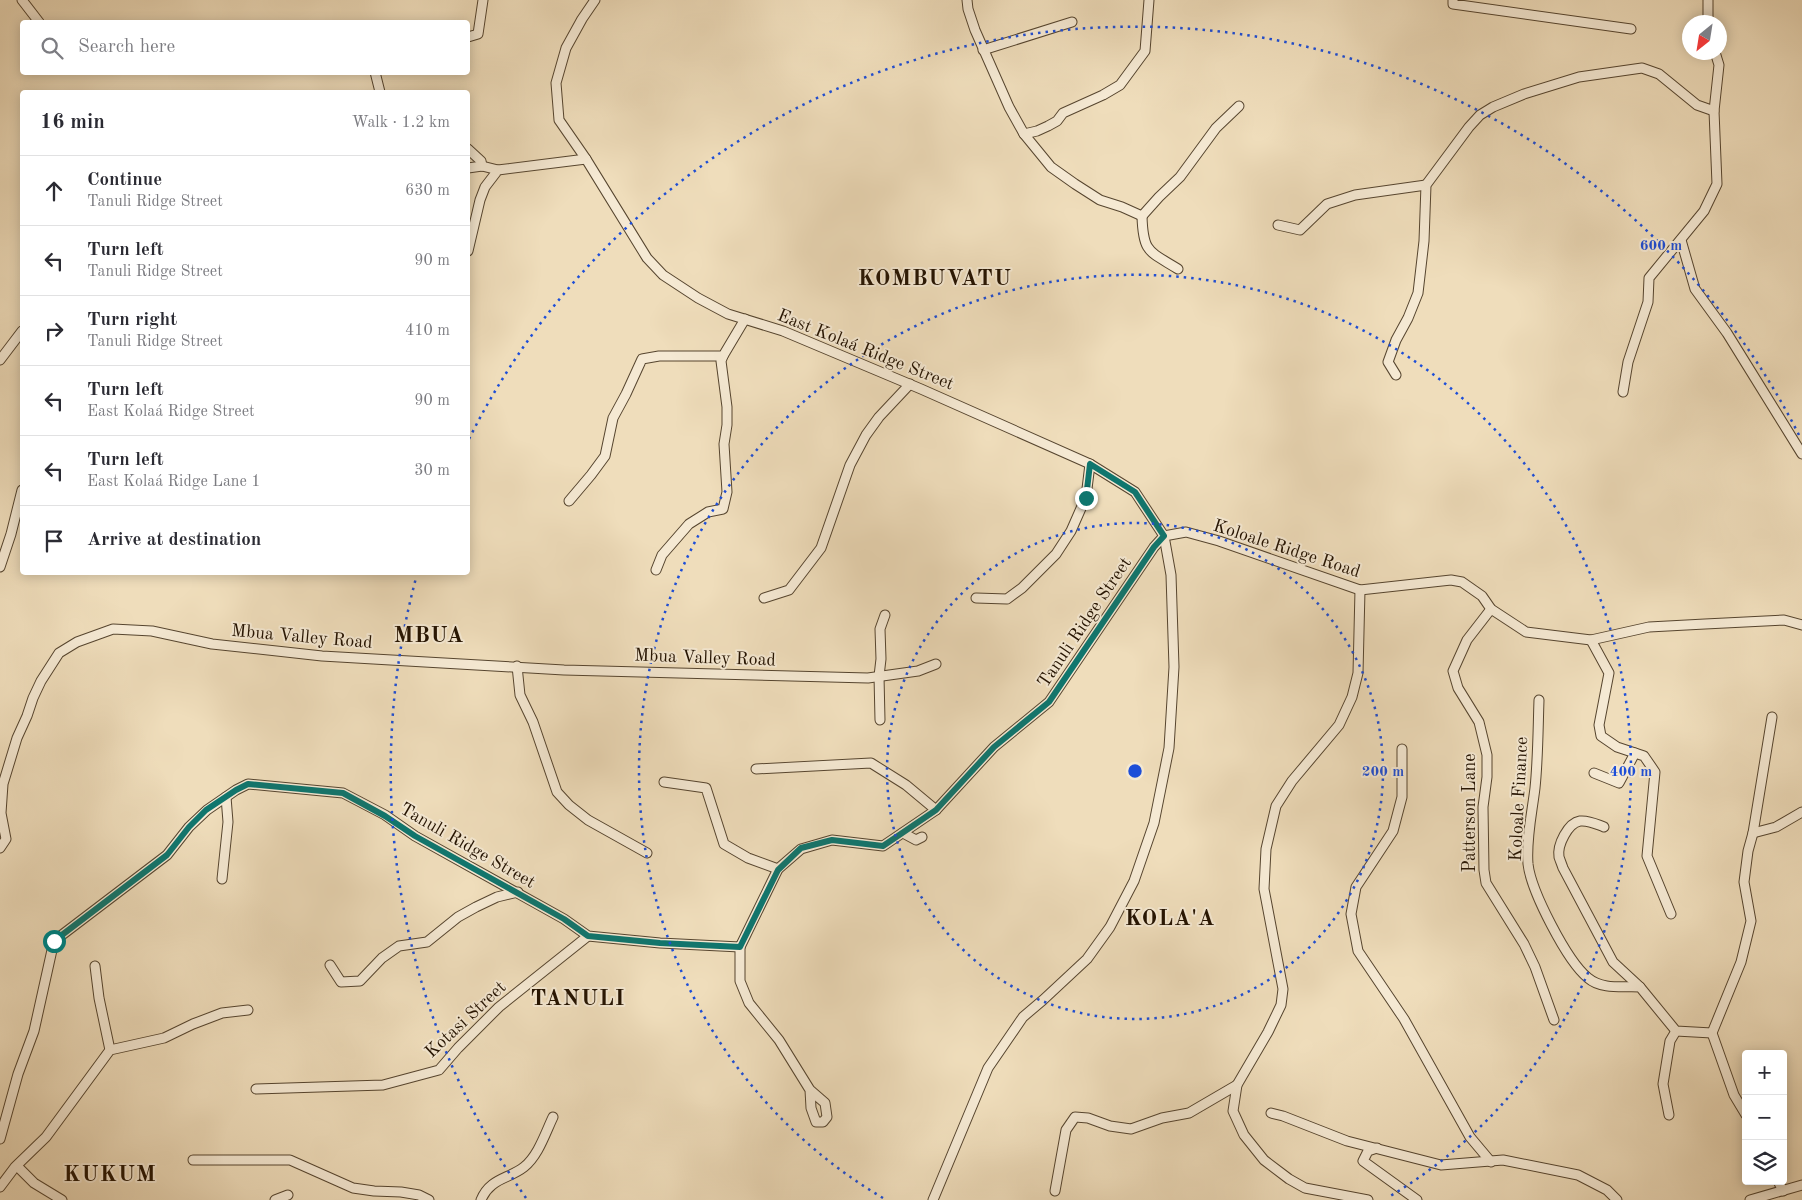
<!DOCTYPE html>
<meta charset="utf-8">
<style>
body{margin:0;font-family:"Old Standard TT",serif;background:#f2f2f3;color:#2b2b33}
.controls{position:absolute;right:15px;bottom:15px;display:grid;overflow:hidden;border-radius:5px;box-shadow:0 2px 12px #0003}
.controls button{width:45px;height:45px;display:grid;place-items:center;padding:0;border:0;border-bottom:1px solid #e1e1e2;background:#fff;color:#2b2b33;font:25px sans-serif}
.compass{position:absolute;left:1682px;top:15px;width:45px;height:45px;border-radius:50%;background:#fff;box-shadow:0 2px 12px #0003;rotate:210deg}
.stop{position:absolute;width:15px;height:15px;margin:-11px;border:4px solid #0f766e;border-radius:50%;background:#fff}
.stop.end{background:#0f766e;border-color:#fff;box-shadow:0 1px 5px #0008}
.list{margin:0;padding:0;list-style:none}
h2{display:flex;justify-content:space-between;align-items:center;height:65px;margin:0;padding:0 20px;font-size:21px}
h2 small{font-size:16px;font-weight:400;color:#7c7c81}
.list li{display:grid;grid-template-columns:32px 1fr auto;gap:15px;align-items:center;box-sizing:border-box;height:70px;padding:0 20px;border-top:1px solid #e1e1e2}
.list b{display:block;font-size:19px;white-space:nowrap}
.list p{margin:0;font-size:16px;white-space:nowrap;color:#7c7c81}
.list em{font-size:16px;font-style:normal;color:#7c7c81}
.icon{flex:none;width:28px;height:28px;fill:none;stroke:currentColor;stroke-width:2;stroke-linecap:round;stroke-linejoin:round}
.map{position:relative;flex:none;width:1802px;height:1200px;overflow:hidden}
.search{position:absolute;background:#fff;box-shadow:0 2px 12px #0003;left:20px;top:20px;width:450px;height:55px;display:flex;align-items:center;gap:12px;box-sizing:border-box;padding:0 18px;border-radius:5px;color:#7c7c81;font-size:19px}
.panel{position:absolute;background:#fff;box-shadow:0 2px 12px #0003;left:20px;top:90px;width:450px;height:485px;border-radius:5px}
.map>svg:first-child{display:block}
.lines{fill:none;stroke-linecap:round;stroke-linejoin:round}
.minor-casing{stroke:#56452f;stroke-width:11}
.minor{stroke:#f5e9d3;stroke-width:9}
.route{stroke:#0f766e;stroke-width:6}
.ring{fill:none;stroke:#1d4ed8;stroke-width:2.5;stroke-dasharray:2.5 5}
.labels{text-anchor:middle;stroke-width:4;stroke-linejoin:round;paint-order:stroke}
.street-label{font-size:18px;fill:#231200;stroke:#f5e9d3}
.district-label{font-size:22px;font-weight:bold;letter-spacing:1px;fill:#231200;stroke:#f5e9d3}
.centre{fill:#1d4ed8;stroke:#f5e9d3;stroke-width:2.5}
.ring-label{font-size:15px;text-anchor:middle;font-weight:bold;fill:#1d4ed8;stroke:#f5e9d3;stroke-width:4;stroke-linejoin:round;paint-order:stroke}
</style>
<div class="map">
<svg width="1802" height="1200" viewBox="0 0 1802 1200">
<rect width="100%" height="100%" fill="#efddbb"/>
<filter id="stains"><feTurbulence type="fractalNoise" baseFrequency=".004" numOctaves="4"/><feColorMatrix values="0 0 0 0 .2 0 0 0 0 .09 0 0 0 0 .02 0 0 0 .5 -.17"/></filter>
<radialGradient id="worn" r=".72"><stop offset=".6" stop-color="#630" stop-opacity="0"/><stop offset="1" stop-color="#630" stop-opacity=".3"/></radialGradient>
<g class="lines">
<defs>
<g id="minor">
<polyline points="22,0 39,22"/>
<polyline points="595,0 582,19 566,48 556,83 559,120 586,159 647,258 663,275 698,298 728,314 783,331 921,389 1090,464 1135,492 1164,536 1171,575 1174,667 1169,748 1154,823 1134,881 1110,927 1087,959 1043,1000 1023,1017 988,1068 933,1200"/>
<polyline points="967,0 968,9 975,30 1009,107 1024,134 1051,167 1075,184 1100,200 1122,207 1142,216 1159,197 1180,177 1216,128 1239,106"/>
<polyline points="1453,0 1453,4 1631,29"/>
<polyline points="1708,0 1708,22"/>
<polyline points="468,37 478,34 483,0"/>
<polyline points="983,50 1072,22"/>
<polyline points="375,72 380,92"/>
<polyline points="1024,134 1037,131 1048,126 1057,121 1063,113 1103,95 1120,85 1145,51 1149,0"/>
<polyline points="468,149 481,161 482,166"/>
<polyline points="468,168 482,166 498,170"/>
<path d="M1142,216C1143,253 1149,251 1178,269"/>
<polyline points="1278,225 1300,230 1327,204 1355,195 1426,185"/>
<polyline points="1681,240 1695,289 1727,333 1802,454"/>
<polyline points="468,251 480,200 485,187 498,170 586,159"/>
<polyline points="0,360 22,331"/>
<polyline points="1396,375 1388,362 1396,340 1408,318 1418,293 1424,241 1426,185 1469,127 1480,115 1493,107 1524,94 1579,77 1642,68 1659,74 1697,105 1714,111"/>
<polyline points="1623,392 1628,362 1648,302 1649,278 1704,211 1717,184 1714,111 1719,65 1715,52"/>
<polyline points="569,501 591,475 605,456 613,418 626,394 642,359 659,356 723,356 745,319"/>
<polyline points="1164,536 1186,532 1219,541 1360,590 1451,580 1462,582 1482,596 1491,609 1526,632 1591,640 1649,627 1705,624 1784,620 1802,625"/>
<polyline points="0,567 11,534 22,490"/>
<polyline points="656,570 662,555 689,524 708,512 723,509 727,492 724,444 727,425 727,407 721,361 723,356"/>
<polyline points="1360,590 1358,673 1352,697 1339,725 1292,781 1276,806 1266,849 1264,889 1283,989 1281,1005 1268,1032 1237,1085 1233,1111 1244,1135 1264,1160 1289,1179 1305,1188 1368,1200"/>
<polyline points="764,598 789,590 821,548 850,465 866,435 879,417 910,384"/>
<polyline points="976,598 1007,599 1022,588 1056,554 1071,531 1086,497 1090,464"/>
<polyline points="1491,609 1467,640 1453,671 1458,688 1479,722 1487,755 1487,777 1483,807 1484,870 1486,883 1524,944 1535,967 1554,1020"/>
<polyline points="1591,640 1609,673 1599,725 1601,736 1617,747 1644,756 1655,772 1647,856 1671,914"/>
<polyline points="517,666 520,695 533,722 557,792 569,805 588,820 647,853"/>
<path d="M1539,700C1538,729 1538,759 1535,788C1532,813 1526,839 1528,864C1531,891 1567,961 1588,978C1602,990 1623,986 1640,987L1676,1031L1712,1033"/>
<polyline points="880,720 879,676 881,659 880,629 885,615"/>
<polyline points="1402,749 1402,797 1393,831 1356,887 1351,914 1358,951 1404,1019 1470,1137 1491,1162"/>
<polyline points="756,769 871,763 906,785 936,810"/>
<polyline points="1594,773 1619,783 1635,753"/>
<polyline points="664,782 706,788 724,844 748,858 778,869"/>
<path d="M1604,827C1596,824 1589,820 1580,821C1568,823 1557,845 1559,857C1560,860 1562,865 1563,868L1613,962L1640,987"/>
<polyline points="903,833 916,840 922,837"/>
<polyline points="1753,833 1776,827 1802,812"/>
<polyline points="0,848 6,839 1,813 3,784 17,738 27,716 33,698 41,681 59,653 77,642 113,629 152,631 212,644 322,656 564,670 868,678 918,671 936,664"/>
<polyline points="222,879 228,822 226,797"/>
<polyline points="740,947 740,981 749,1003 779,1040 810,1090 811,1108 816,1122 823,1122 827,1117 825,1103 810,1090"/>
<polyline points="330,965 341,982 360,981 382,958 399,946 427,942 458,917 476,907 497,897 518,892"/>
<polyline points="95,966 99,998 110,1050"/>
<polyline points="256,1089 383,1085 439,1070 458,1048 499,1007 588,936"/>
<polyline points="1271,1113 1283,1116 1347,1141 1441,1165 1503,1160 1578,1175 1607,1190 1617,1200"/>
<polyline points="1669,1115 1663,1084 1670,1041 1676,1031"/>
<polyline points="1746,1115 1734,1095 1712,1033 1741,962 1751,921 1744,882 1748,851 1753,833 1772,717"/>
<polyline points="0,1139 18,1074 34,1031 54,941 167,855 189,827 207,810 236,790 248,784 343,793 385,815 415,836 564,919 588,936 660,943 740,947 778,869 801,849 832,840 883,846 936,810 994,747 1049,702 1154,547 1164,536"/>
<polyline points="1377,1148 1368,1151 1363,1161 1417,1200"/>
<polyline points="193,1160 290,1160 353,1188 374,1191 401,1192 419,1195 429,1200"/>
<polyline points="17,1166 34,1183 62,1200"/>
<polyline points="1778,1181 1783,1191"/>
<polyline points="0,1187 15,1167 46,1137 110,1050 164,1038 193,1024 222,1013 248,1010"/>
<polyline points="1055,1191 1066,1130 1075,1117 1088,1118 1110,1126 1131,1129 1162,1118 1189,1113 1237,1085"/>
<polyline points="275,1200 288,1195"/>
<path d="M481,1200C490,1178 509,1179 524,1167C538,1156 545,1134 553,1117"/>
<polyline points="1750,1200 1802,1185"/>
</g>
</defs>
<use href="#minor" class="minor-casing"/>
<use href="#minor" class="minor"/>
</g>
<g class="lines">
<polyline class="route" points="54,941 167,855 189,827 206,810 236,790 248,784 343,793 385,816 415,836 564,919 588,936 660,943 740,947 778,870 801,848 832,840 883,846 936,810 994,747 1049,702 1154,547 1164,536 1135,492 1090,464 1086,498"/>
</g>
<g class="ring">
<circle cx="1135" cy="771" r="248"/>
<path d="M883 1198A496 496 0 1 1 1387 1198"/>
<path d="M526 1198A744 744 0 0 1 416 578M469 439A744 744 0 0 1 1801 439"/>
</g>
<g class="labels">
<g class="street-label">
<text transform="translate(866 349) rotate(22)" y="6">East Kolaá Ridge Street</text>
<text transform="translate(1287 548) rotate(18)" y="6">Koloale Ridge Road</text>
<text transform="translate(1084 622) rotate(-56)" y="6">Tanuli Ridge Street</text>
<text transform="translate(302 636) rotate(5)" y="6">Mbua Valley Road</text>
<text transform="translate(705 657) rotate(2)" y="6">Mbua Valley Road</text>
<text transform="translate(1518 799) rotate(-87)" y="6">Koloale Finance</text>
<text transform="translate(1469 813) rotate(-90)" y="6">Patterson Lane</text>
<text transform="translate(468 845) rotate(30)" y="6">Tanuli Ridge Street</text>
<text transform="translate(465 1019) rotate(-43)" y="6">Kotasi Street</text>
</g>
<g class="district-label">
<text x="935" y="285">KOMBUVATU</text>
<text x="429" y="642">MBUA</text>
<text x="1170" y="925">KOLA'A</text>
<text x="578" y="1005">TANULI</text>
<text x="110" y="1181">KUKUM</text>
</g>
</g>
<circle cx="1135" cy="771" r="8" class="centre"/>
<g class="ring-label">
<text x="1661" y="250">600 m</text>
<text x="1383" y="776">200 m</text>
<text x="1631" y="776">400 m</text>
</g>
<rect width="100%" height="100%" filter="url(#stains)"/>
<rect width="100%" height="100%" fill="url(#worn)"/>
</svg>
<div class="controls">
<button>+</button>
<button>−</button>
<button><svg class="icon" aria-label="layers" viewBox="0 0 24 24"><path d="M12 4l9 5-9 5-9-5zM3 14l9 5 9-5"/></svg></button>
</div>
<svg class="compass" viewBox="-18 -18 36 36"><path d="M0-13l5 13h-10z" fill="#e53935"/><path d="M0 13l5-13h-10z" fill="#7c7c81"/></svg>
<div class="stop" style="left:54px;top:941px"></div>
<div class="stop end" style="left:1086px;top:498px"></div>
<div class="search"><svg class="icon" aria-label="search" viewBox="0 0 24 24"><circle cx="10" cy="10" r="6"/><path d="M15 15l6 6"/></svg>Search here</div>
<section class="panel">
<h2>16 min<small>Walk · 1.2 km</small></h2>
<ul class="list">
<li><svg class="icon" aria-label="ahead" viewBox="0 0 24 24"><path d="M12 20V5M6 11l6-6 6 6"/></svg><div><b>Continue</b><p>Tanuli Ridge Street</p></div><em>630 m</em></li>
<li><svg class="icon" aria-label="left" viewBox="0 0 24 24"><path d="M17 20v-9H6M10 6l-5 5 5 5"/></svg><div><b>Turn left</b><p>Tanuli Ridge Street</p></div><em>90 m</em></li>
<li><svg class="icon" aria-label="right" viewBox="0 0 24 24"><path d="M7 20v-9h11M14 6l5 5-5 5"/></svg><div><b>Turn right</b><p>Tanuli Ridge Street</p></div><em>410 m</em></li>
<li><svg class="icon" aria-label="left" viewBox="0 0 24 24"><path d="M17 20v-9H6M10 6l-5 5 5 5"/></svg><div><b>Turn left</b><p>East Kolaá Ridge Street</p></div><em>90 m</em></li>
<li><svg class="icon" aria-label="left" viewBox="0 0 24 24"><path d="M17 20v-9H6M10 6l-5 5 5 5"/></svg><div><b>Turn left</b><p>East Kolaá Ridge Lane 1</p></div><em>30 m</em></li>
<li><svg class="icon" aria-label="arrive" viewBox="0 0 24 24"><path d="M6 21V4h12l-3 4 3 4H6"/></svg><div><b>Arrive at destination</b></div></li>
</ul>
</section>
</div>
